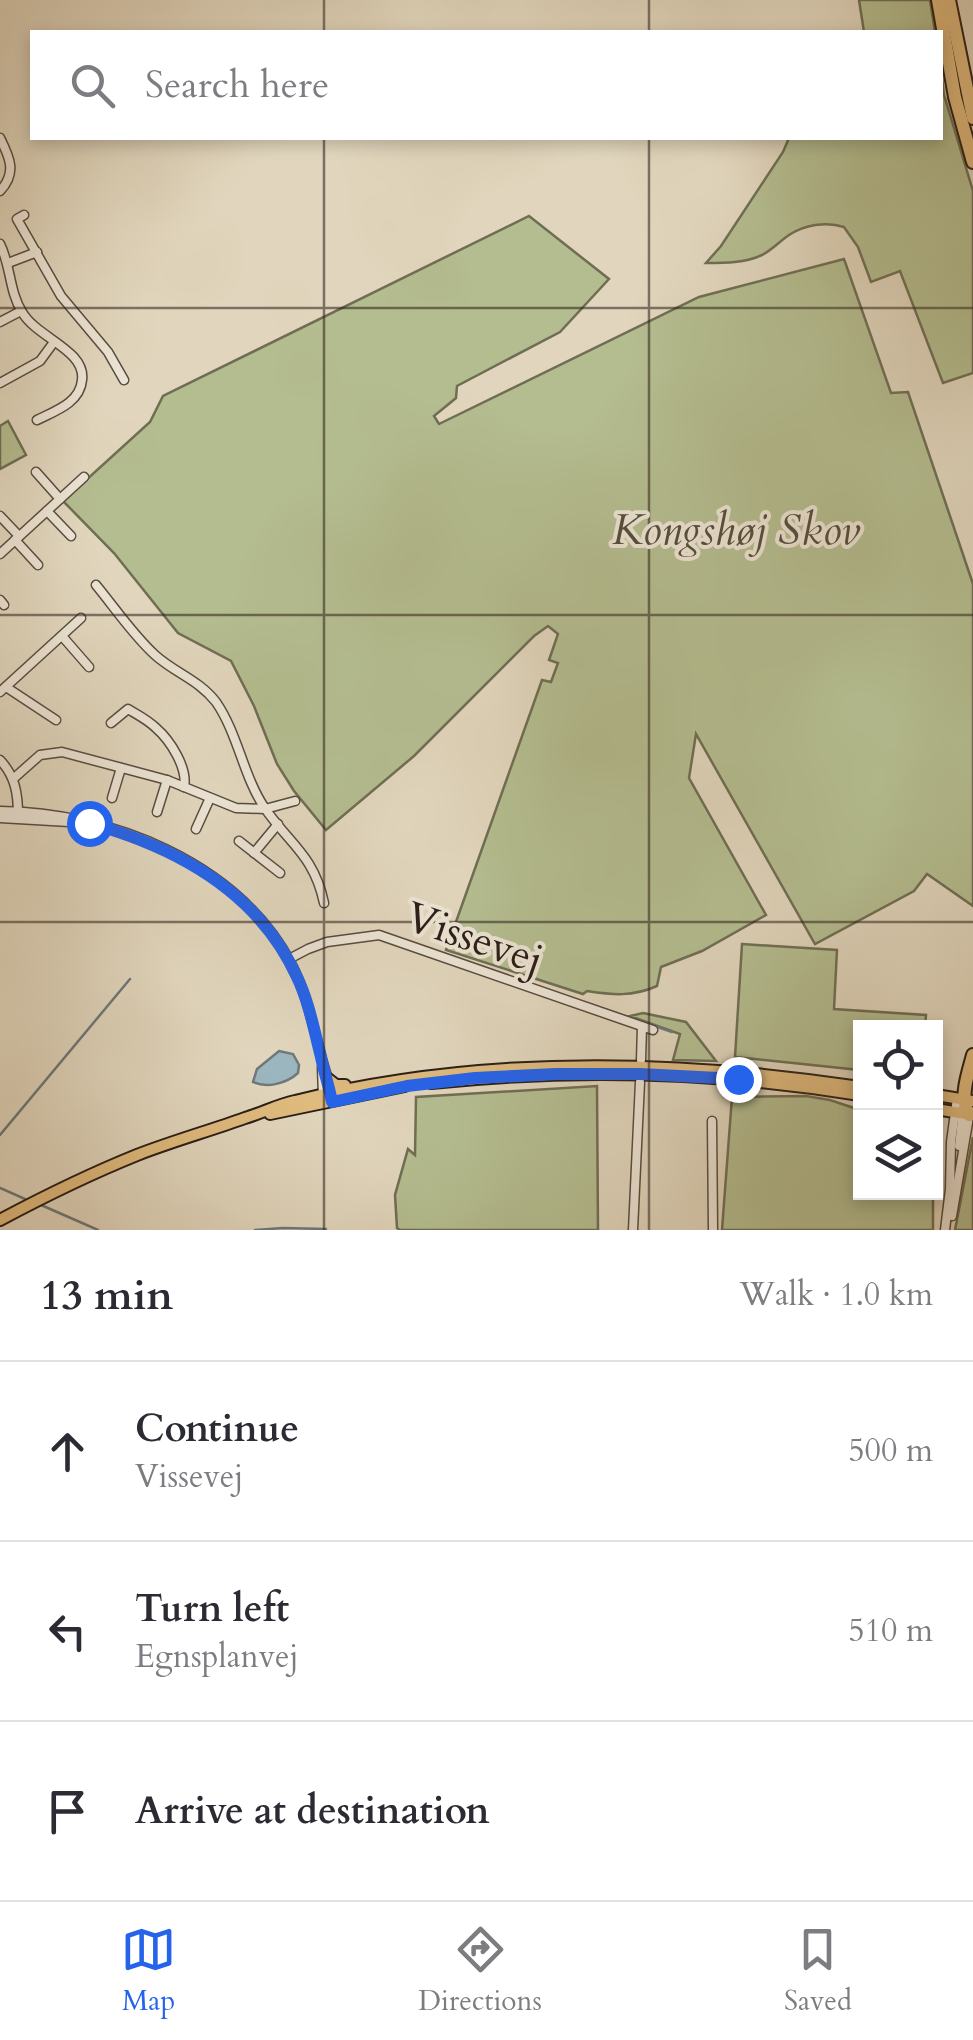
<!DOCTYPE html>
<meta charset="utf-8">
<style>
body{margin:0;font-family:Cardo,serif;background:#f7f7f7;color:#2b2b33}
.controls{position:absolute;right:30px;bottom:30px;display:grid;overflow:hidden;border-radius:0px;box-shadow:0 5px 15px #0003}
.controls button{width:90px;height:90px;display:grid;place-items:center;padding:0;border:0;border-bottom:2px solid #e1e1e2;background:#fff;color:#2b2b33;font:50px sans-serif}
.stop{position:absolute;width:30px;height:30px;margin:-22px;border:8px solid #2563eb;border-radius:50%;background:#fff}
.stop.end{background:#2563eb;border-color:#fff;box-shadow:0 2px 10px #0008}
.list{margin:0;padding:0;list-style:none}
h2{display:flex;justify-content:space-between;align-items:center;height:130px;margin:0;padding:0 40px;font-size:42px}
h2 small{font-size:32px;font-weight:400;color:#7c7c81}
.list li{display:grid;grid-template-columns:65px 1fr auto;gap:30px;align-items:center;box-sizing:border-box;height:180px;padding:0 40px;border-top:2px solid #e1e1e2}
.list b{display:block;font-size:38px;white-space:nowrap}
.list p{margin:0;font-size:32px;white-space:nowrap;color:#7c7c81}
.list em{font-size:32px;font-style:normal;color:#7c7c81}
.icon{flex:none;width:55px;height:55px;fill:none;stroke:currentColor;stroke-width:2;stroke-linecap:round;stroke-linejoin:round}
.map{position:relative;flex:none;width:973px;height:1230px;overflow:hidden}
.search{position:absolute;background:#fff;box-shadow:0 5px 15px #0003;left:30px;right:30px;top:30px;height:110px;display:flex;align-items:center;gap:25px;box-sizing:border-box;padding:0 35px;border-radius:0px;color:#7c7c81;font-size:38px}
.sheet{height:670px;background:#fff}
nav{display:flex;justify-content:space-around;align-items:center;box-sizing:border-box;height:140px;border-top:2px solid #e1e1e2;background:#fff;font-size:28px;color:#7c7c81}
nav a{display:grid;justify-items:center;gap:5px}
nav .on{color:#2563eb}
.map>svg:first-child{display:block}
.green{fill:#b4bd90;stroke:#6f6e54;stroke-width:2.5}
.water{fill:#9bb6be;stroke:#6e797c;stroke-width:2.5}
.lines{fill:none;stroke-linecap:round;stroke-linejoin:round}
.stream{stroke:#6e797c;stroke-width:2.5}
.minor-casing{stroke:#584c41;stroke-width:11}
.major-casing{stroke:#2a1e18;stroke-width:14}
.highway-casing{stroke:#2a1e18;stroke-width:16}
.minor{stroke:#ece4d4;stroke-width:8}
.major{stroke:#e0bb7e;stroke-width:10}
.highway{stroke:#e0bb7e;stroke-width:12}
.route{stroke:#2563eb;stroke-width:12}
.grid{fill:none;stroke:#2a1e18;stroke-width:2.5;stroke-opacity:0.55}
.labels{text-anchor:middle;stroke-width:8;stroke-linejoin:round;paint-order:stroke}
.park-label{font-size:42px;font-style:italic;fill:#534e3c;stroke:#ece4d4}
.street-label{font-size:42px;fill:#2a1e18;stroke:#ece4d4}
</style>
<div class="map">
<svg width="973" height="1230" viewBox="0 0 973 1230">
<rect width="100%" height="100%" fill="#e1d6bd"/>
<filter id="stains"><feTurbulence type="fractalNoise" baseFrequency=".002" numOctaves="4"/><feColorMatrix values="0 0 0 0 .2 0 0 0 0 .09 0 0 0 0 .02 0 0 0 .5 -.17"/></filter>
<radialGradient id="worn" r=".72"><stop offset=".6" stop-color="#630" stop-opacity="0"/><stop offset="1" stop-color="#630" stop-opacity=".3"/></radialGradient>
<g class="green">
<polygon points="859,0 930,0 935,32 864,32"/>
<path d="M941,70L944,95L973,191V373L943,383L900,271L871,282L858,247L844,227C826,221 804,225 789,235C780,241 772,250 762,255C745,263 725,263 706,263L721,246L783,152L789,138H940Z"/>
<path d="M529,216L609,279L560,332L457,386L456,398L434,416L439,424L699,297L844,259L891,393L908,392L973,584V906L927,874L914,891L815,944L696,734L689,778L766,915L702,951L661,967L657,986C632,997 613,995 587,991L583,994L446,950L542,680L551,682L558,663L549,660L558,634L548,626L534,636L414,756L326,830L294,791L277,764L254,706L231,661L178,633L114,553L63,501L150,422L163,396Z"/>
<polygon points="8,421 26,455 0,469 0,426"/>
<polygon points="742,944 837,950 834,1009 926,1015 925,1027 860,1028 860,1070 735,1057"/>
<polygon points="643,1013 686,1022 716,1061 673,1060 680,1034 630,1016"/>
<polygon points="597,1086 598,1230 400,1230 397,1228 395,1195 408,1149 415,1155 416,1097"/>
<polygon points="806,1096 830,1100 860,1110 860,1192 933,1193 933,1230 722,1230 732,1097"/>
<polygon points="973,1137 973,1230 955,1230"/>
</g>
<path class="water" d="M279,1051L293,1054L299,1065L298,1073C287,1083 267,1089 253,1082L257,1069Z"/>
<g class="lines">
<g class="stream">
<polyline points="590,1004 643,1022"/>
<polyline points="646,1023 672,1032"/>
<polyline points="0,1135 130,979"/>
<polyline points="0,1188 25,1199"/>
<polyline points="41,1205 98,1230"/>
<polyline points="255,1230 283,1228 326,1229"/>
</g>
<defs>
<g id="minor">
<path d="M0,138C10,158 17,173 0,191"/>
<polyline points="24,215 17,219 61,296 108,352 124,380"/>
<path d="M0,244C11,266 9,291 22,312C37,338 86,350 82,380C80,403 55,411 37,420"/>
<polyline points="8,263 37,252"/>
<polyline points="0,322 21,311"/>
<polyline points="0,383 40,361 54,342"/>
<polyline points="36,472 60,499"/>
<polyline points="47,511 71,536"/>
<polyline points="0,516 19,536"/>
<polyline points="15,540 38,565"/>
<polyline points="0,554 84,477"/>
<path d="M96,585C115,608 133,635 155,655C175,673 199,680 216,702C238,734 243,775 264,807C289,844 314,855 324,903"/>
<polyline points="0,600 4,605"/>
<polyline points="62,636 89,667"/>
<polyline points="6,687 56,720"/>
<polyline points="0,692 81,618"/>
<path d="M111,723L128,709C138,715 148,720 156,728C170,740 188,768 184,787"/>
<path d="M0,760C15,776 18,793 18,815"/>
<polyline points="13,779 40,755 62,752 167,780 236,808 265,809 295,801"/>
<polyline points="112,798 121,768"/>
<path d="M0,811C110,812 237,862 291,963C310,1000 315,1040 328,1079"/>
<polyline points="157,812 167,780"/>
<polyline points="0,818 69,822"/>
<polyline points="196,829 210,798"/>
<polyline points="239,841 280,873"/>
<polyline points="254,853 278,824"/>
<polyline points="289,959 308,949 327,942 379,935 653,1030"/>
<polyline points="641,1060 642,1027"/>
<polyline points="322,1067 323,1097"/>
<polyline points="712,1121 713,1230"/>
<polyline points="959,1146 963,1111"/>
<polyline points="952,1216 970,1111"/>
<polyline points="633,1230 640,1082"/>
<polyline points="945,1230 950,1189 951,1142 957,1098"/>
</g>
<g id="major">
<polyline points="327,1078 336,1085 345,1085"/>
<path d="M431,1083C575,1068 718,1072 860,1095"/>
<polyline points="936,1095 973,1101"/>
<polyline points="936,1109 972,1115"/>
<polyline points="270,1114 405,1086"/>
<path d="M0,1220C45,1196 90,1174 137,1155C173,1141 209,1131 245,1118C262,1113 277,1105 295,1101C479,1055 674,1059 860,1087"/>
</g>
<g id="highway">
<polyline points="938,0 955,97 973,162"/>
<polyline points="949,0 973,118"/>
<path d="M969,1115C959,1098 968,1074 973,1055"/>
</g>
</defs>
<use href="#minor" class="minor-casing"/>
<use href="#major" class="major-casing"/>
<use href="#highway" class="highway-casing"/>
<use href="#minor" class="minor"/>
<use href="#major" class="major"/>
<use href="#highway" class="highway"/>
</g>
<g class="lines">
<path class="route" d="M89,823C176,847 258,891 297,977C309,1002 314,1030 321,1057C324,1072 329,1086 332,1102L407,1086L475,1078L556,1074H640L738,1079"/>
</g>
<path class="grid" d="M324,0V32M649,0V32M324,138V1230M649,138V1230M0,308H973M0,615H973M0,922H973"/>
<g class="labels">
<g class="park-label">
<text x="736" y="544">Kongshøj Skov</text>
</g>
<g class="street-label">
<text transform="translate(475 937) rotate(19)" y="15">Vissevej</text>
</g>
</g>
<rect width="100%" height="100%" filter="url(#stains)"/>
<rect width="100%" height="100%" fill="url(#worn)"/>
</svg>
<div class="controls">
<button><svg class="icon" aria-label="locate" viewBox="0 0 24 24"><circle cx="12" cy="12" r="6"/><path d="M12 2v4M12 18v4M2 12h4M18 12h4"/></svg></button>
<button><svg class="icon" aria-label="layers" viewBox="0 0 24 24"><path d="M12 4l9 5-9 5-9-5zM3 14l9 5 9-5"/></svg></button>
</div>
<div class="stop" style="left:89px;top:823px"></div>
<div class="stop end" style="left:738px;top:1079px"></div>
<div class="search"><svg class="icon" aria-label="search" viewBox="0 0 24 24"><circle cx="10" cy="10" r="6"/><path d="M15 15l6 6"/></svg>Search here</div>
</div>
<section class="sheet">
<h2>13 min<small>Walk · 1.0 km</small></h2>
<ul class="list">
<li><svg class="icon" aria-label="ahead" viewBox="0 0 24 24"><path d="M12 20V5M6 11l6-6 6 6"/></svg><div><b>Continue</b><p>Vissevej</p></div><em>500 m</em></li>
<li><svg class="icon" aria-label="left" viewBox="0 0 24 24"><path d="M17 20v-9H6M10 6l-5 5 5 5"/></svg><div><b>Turn left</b><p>Egnsplanvej</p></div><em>510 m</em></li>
<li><svg class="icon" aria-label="arrive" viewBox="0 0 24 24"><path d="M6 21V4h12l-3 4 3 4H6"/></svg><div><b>Arrive at destination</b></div></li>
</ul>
</section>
<nav>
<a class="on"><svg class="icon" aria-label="map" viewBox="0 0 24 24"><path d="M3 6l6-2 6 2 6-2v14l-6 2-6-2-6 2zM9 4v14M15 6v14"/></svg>Map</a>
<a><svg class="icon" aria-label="directions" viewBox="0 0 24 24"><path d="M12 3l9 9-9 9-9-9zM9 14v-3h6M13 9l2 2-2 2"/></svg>Directions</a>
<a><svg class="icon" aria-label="saved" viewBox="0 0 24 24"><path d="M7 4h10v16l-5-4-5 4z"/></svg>Saved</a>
</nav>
